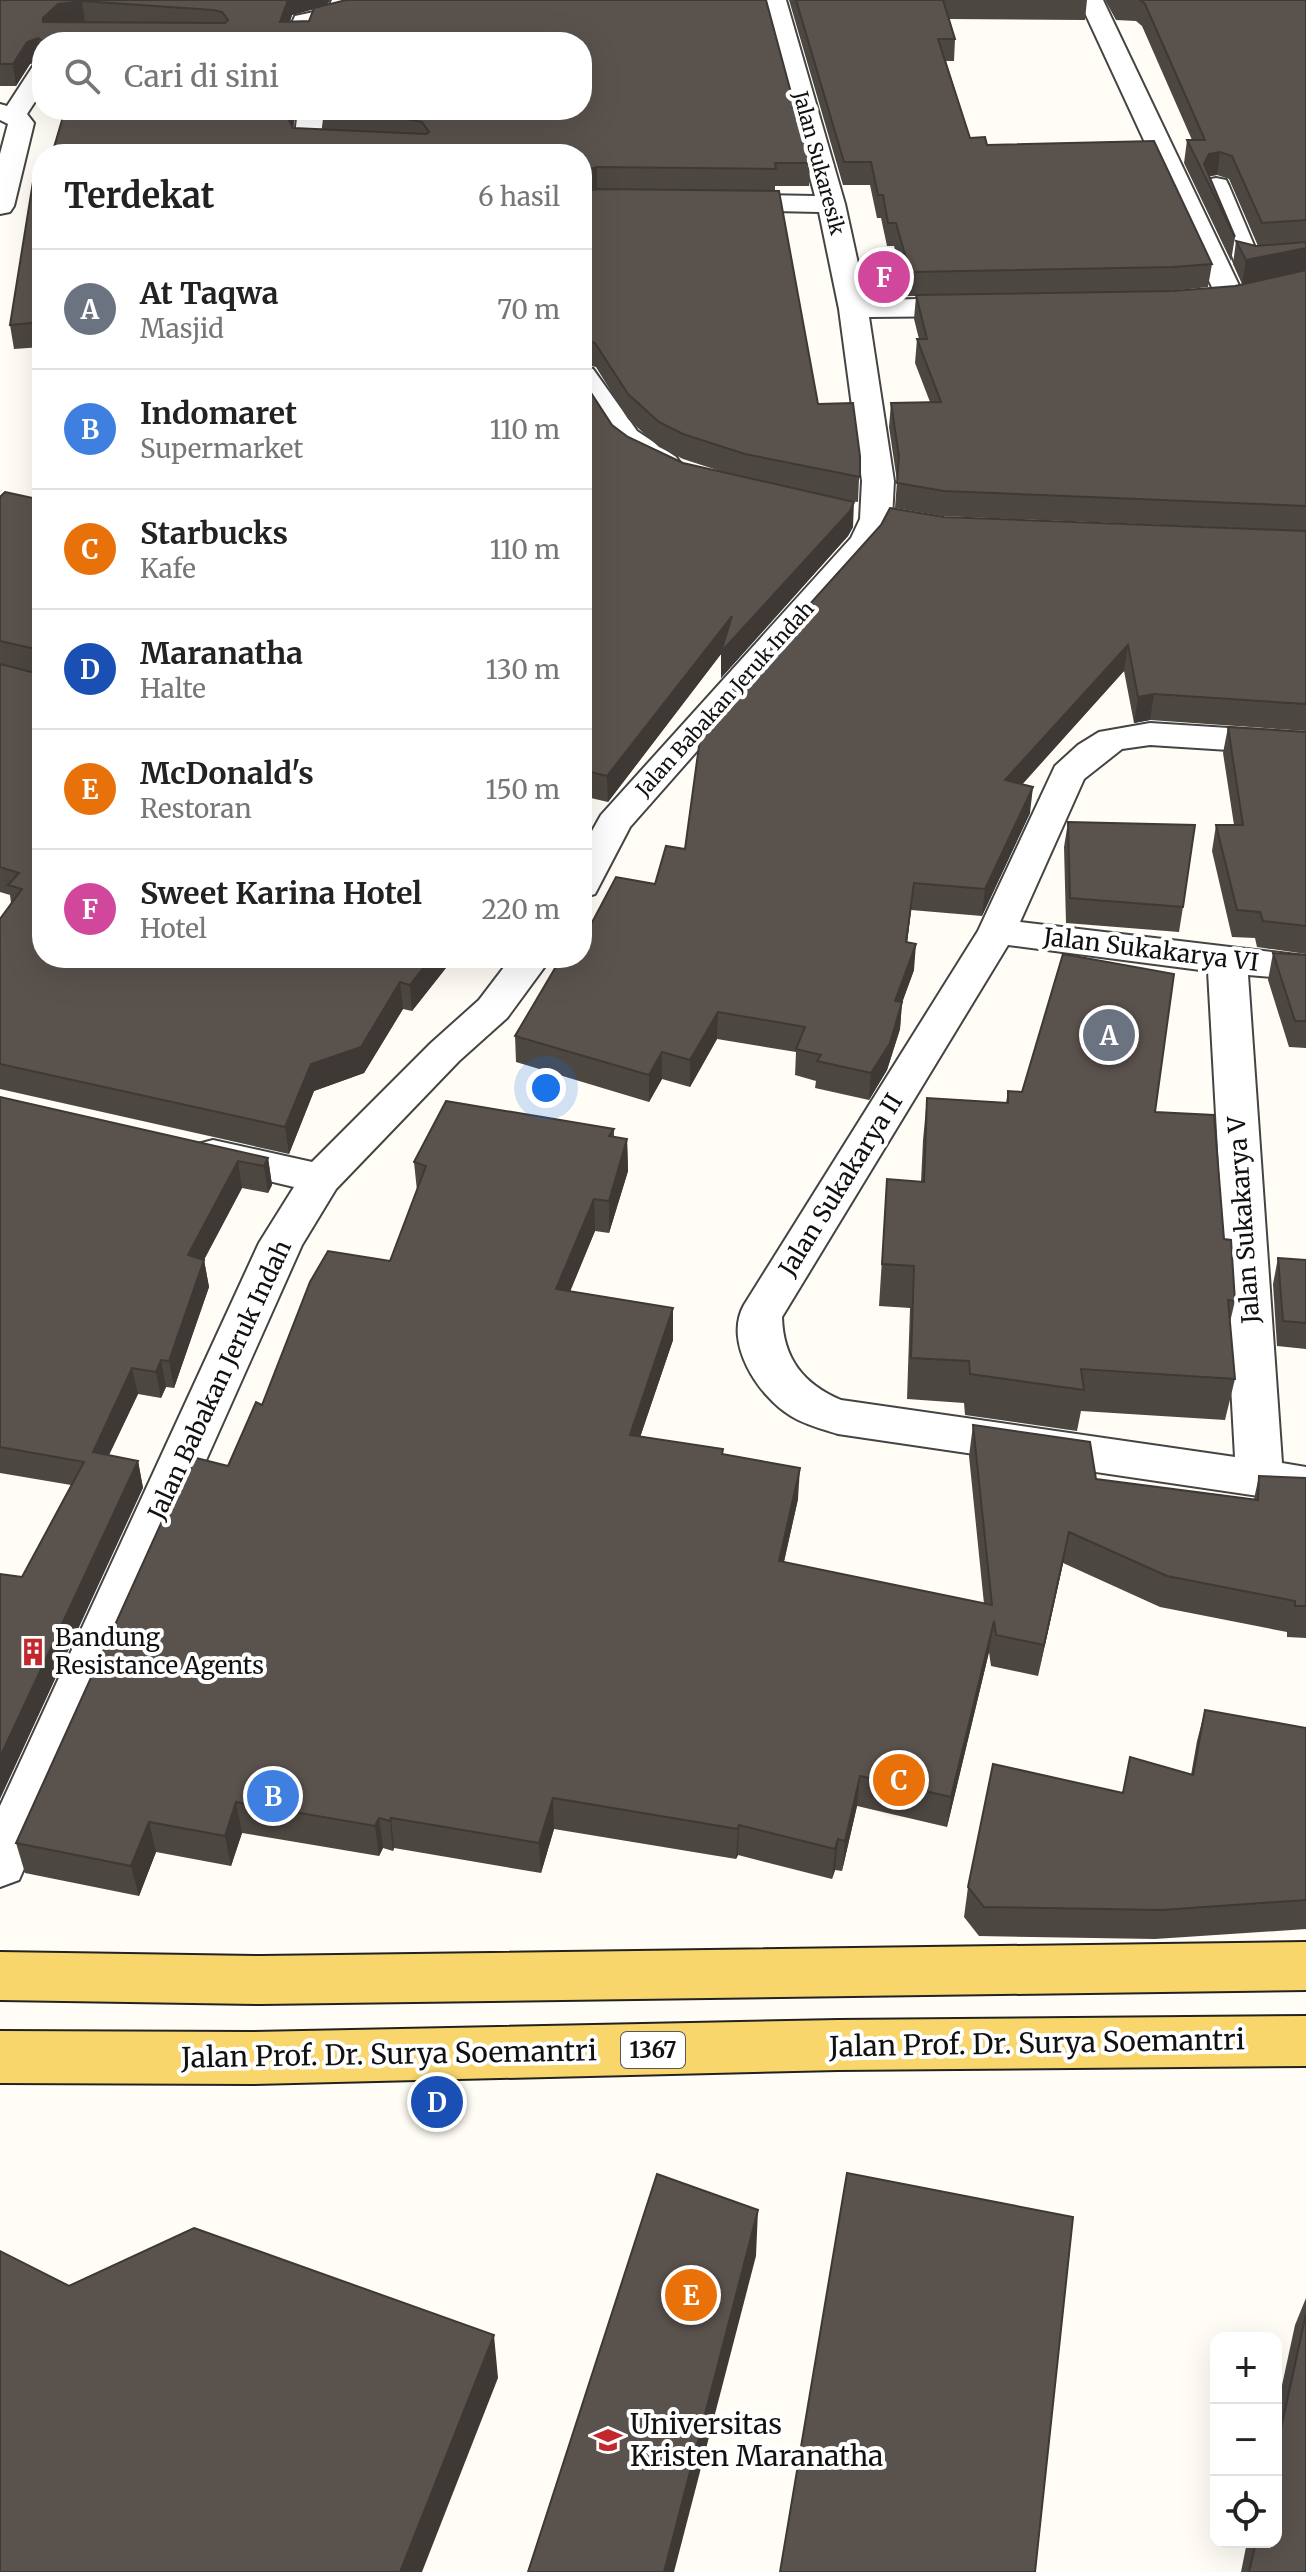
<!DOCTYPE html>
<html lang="id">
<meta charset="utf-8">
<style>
body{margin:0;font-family:Merriweather,serif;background:#f2f2f2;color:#222}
.controls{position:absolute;right:24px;bottom:24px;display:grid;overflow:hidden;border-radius:16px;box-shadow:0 8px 32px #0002}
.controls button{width:72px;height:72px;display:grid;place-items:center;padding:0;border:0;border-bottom:2px solid #e0e0e0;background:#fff;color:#222;font:40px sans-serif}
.you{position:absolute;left:546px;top:1088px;width:28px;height:28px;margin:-20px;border:6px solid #fff;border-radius:50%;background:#1a73e8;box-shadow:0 0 0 12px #1a73e833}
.badge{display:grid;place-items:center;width:52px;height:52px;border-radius:50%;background:#111827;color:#fff;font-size:26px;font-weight:700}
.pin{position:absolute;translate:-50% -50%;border:4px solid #fff;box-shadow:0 2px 8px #0006}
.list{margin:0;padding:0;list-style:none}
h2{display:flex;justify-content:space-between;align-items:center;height:104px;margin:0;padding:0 32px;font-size:34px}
h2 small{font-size:26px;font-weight:400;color:#767676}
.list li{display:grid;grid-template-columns:52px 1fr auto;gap:24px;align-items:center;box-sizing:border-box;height:120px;padding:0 32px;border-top:2px solid #e0e0e0}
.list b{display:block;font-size:30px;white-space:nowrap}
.list p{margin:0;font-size:26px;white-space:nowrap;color:#767676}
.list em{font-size:26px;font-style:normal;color:#767676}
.icon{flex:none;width:44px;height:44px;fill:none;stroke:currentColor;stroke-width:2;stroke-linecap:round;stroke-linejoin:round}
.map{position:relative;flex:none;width:1306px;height:2572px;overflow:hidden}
.search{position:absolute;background:#fff;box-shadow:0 8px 32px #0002;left:32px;top:32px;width:560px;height:88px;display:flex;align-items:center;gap:20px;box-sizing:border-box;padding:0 28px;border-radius:32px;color:#767676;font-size:30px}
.panel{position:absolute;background:#fff;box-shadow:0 8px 32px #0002;left:32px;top:144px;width:560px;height:824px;border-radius:32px}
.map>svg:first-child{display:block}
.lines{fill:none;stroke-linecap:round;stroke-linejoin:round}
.minor-casing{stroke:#444;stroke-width:4}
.primary-casing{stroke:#222;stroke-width:4}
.minor{fill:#fff;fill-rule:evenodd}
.primary{fill:#f9d66b;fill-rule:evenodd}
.wall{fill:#4d4742;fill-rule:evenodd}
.shaded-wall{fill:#3f3936}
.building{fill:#5a524d;stroke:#3f3936;stroke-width:2;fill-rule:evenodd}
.labels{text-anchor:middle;stroke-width:8;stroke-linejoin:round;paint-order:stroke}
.far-street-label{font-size:20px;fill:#111;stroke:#fff}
.shield{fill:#fff;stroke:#585858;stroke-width:2}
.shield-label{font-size:22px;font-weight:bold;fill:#111}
.street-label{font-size:24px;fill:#111;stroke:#fff}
.poi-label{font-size:24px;fill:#111;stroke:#fff;text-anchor:start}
.near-street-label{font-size:28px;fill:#111;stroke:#fff}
.near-poi-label{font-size:28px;fill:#111;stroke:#fff;text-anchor:start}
</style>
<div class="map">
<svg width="1306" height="2572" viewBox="0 0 1306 2572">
<rect width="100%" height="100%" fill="#fffdf5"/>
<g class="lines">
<defs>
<g id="minor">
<polygon points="332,0 356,0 347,20 314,27 308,42 284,42 295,16 328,9"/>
<polygon points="762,0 786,0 845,204 866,300 974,298 984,301 988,307 984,313 974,316 869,317 894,481 892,519 882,541 630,827 595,894 582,898 582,849 601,815 851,538 860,519 862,481 839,309 819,212 720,210 710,208 706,202 710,196 720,194 815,196"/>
<polygon points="1079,0 1103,0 1245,298 1241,304 1231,307 1221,304 1217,298"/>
<polygon points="42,63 42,91 27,114 34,123 14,206 10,212 0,214 0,154 8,124 0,120 0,104 7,106 33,66"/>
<polygon points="298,110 324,110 321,136 370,138 423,148 427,154 298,149 294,143"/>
<polygon points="1216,178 1226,180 1229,186 1256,250 1306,246 1306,262 1252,267 1235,263 1203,186 1206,180"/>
<path d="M582,366L593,369L637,431L676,457L681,464L676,471C645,478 589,427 582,398C580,388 582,376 582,366Z"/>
<path d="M1150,723L1306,733V755L1150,745L1122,749L1084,779L1020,922L1306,956V980L1248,975L1282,1463L1306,1467V1503L838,1434C822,1429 806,1425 791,1416C758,1396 723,1342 744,1305L978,931L1055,766L1078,745L1099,732ZM1008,945L1208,971L1235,1457L841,1400C803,1384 783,1358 782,1317Z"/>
<polygon points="511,958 551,958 507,1018 459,1061 336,1189 302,1245 26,1864 19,1880 0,1887 0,1806 259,1243 294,1187 198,1164 192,1154 198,1144 213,1140 312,1162 431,1043 479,1000"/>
</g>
<g id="primary">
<polygon points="1306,1942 1306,1990 261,2004 0,2000 0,1952 261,1956"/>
<polygon points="1306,2016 1306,2066 838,2070 252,2084 0,2083 0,2031 252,2032 838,2020"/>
</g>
</defs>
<use href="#minor" class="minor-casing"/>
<use href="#primary" class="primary-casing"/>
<use href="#minor" class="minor"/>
<use href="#primary" class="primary"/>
</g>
<g class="wall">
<path d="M0,0H330L327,5L810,163L809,186H775V191L818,404L860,456L858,502L845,500L853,527L848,536L721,678V654L608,802L582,796V379L612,425L628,437L683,463L720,471L683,459L659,447L628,419L596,367L582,364V154L65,110H296L293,128L324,129L322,110H582L42,42V68L41,60L30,64L16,86H0ZM314,9L309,21L290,22L292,15Z"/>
<polygon points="789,0 1087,0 1085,20 949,19 955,39 954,61 946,61 970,138 987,145 1212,264 1208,287 1170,291 1235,286 1283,275 1242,284 1233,264 1236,241 1258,246 1229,179 1217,175 1209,176 1235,237 1231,261 1184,163 1187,140 1192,140 1142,26 1136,21 1116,20 1105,0 1306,0 1306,531 942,516 895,508 897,481 889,427 891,403 930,402 915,363 917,339 919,339 914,319 916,296 908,296 894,246 887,246 881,218 877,218 870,185 843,185"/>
<polygon points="42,162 42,347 14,349 10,325"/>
<polygon points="0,497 42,500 42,958 462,958 460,961 453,959 412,1011 403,1009 364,1073 314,1091 289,1154 0,1089 0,919 11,903 10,895 0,892"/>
<polygon points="944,517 1306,532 1306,731 1150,720 1134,723 1124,671 1022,784 1030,813 982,916 911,910 907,942 914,970 902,1002 900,1029 887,1070 869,1100 815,1088 816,1081 795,1075 796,1052 717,1039 690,1087 662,1079 649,1102 516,1062 515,1036 588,930 655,884 685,849"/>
<polygon points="1228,727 1306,732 1306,954 1257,947 1255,938 1232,937 1212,851 1216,825 1234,825 1223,753"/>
<polygon points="1068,822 1183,907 1179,932 1066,923 1064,847"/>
<polygon points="1273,953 1306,955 1306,1048 1289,1047 1268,980"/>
<polygon points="1008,1091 1155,1112 1224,1239 1235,1301 1230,1322 1235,1379 1225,1420 1081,1411 1077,1431 965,1415 964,1403 907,1399 910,1308 879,1306 887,1179 921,1182 923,1140 927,1098 1006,1103"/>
<polygon points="0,1097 268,1158 272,1185 268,1193 242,1188 204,1260 209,1287 174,1388 166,1387 161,1398 138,1394 109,1455 138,1461 143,1488 22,1577 71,1485 0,1473"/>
<polygon points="614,1129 614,1137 627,1139 628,1171 609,1233 595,1231 570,1291 673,1308 673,1340 640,1437 723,1454 798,1499 784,1562 984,1604 969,1456 973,1425 1096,1479 1254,1499 1259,1476 1306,1478 1306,1638 1287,1637 1287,1632 1160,1607 1063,1563 1038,1676 991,1666 989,1652 947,1827 857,1806 842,1871 835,1870 832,1879 738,1855 736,1859 554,1829 541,1873 394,1848 393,1851 383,1848 379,1856 242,1833 231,1866 156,1852 139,1896 25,1873 16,1843 191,1467 228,1466 262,1405 390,1261 417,1191 414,1162"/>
<polygon points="1278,1258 1306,1260 1306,1349 1277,1346 1273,1284"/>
<polygon points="1205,1710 1306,1728 1306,1929 1155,1939 979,1936 964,1917 968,1887 1123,1793 1191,1775 1197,1741"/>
<polygon points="1306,2298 1306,2572 1241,2572 1247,2542 1276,2542 1276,2413 1295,2325"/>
</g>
<g class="shaded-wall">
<polygon points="288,0 330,0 326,6 292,15 283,42 280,22"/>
<polygon points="82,1 85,23 47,40 43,18 58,4"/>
<polygon points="38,38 41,60 30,64 16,86 13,64 27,42"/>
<polygon points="290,110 296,110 291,143 289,120"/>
<polygon points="1220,152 1217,175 1205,177 1204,164 1209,154"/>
<polygon points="597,167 597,190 582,194 582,171"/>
<polygon points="1306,248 1306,271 1242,284 1246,260"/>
<polygon points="854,502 853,527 848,536 721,678 721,654 608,802 607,776 732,616"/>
<polygon points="1128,645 1124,671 1002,807 1005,780"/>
<polygon points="1154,694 1150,720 1134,723 1138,697"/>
<polygon points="1033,787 1030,813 982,916 985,889"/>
<polygon points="914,883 911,910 904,968 906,942"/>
<polygon points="916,944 914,970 893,1028 895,1001"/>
<polygon points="431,958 453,959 412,1011 410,985"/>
<polygon points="400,982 403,1009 364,1073 314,1091 289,1154 285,1127 311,1064"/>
<polygon points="902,1002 900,1029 887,1070 869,1100 871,1073"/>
<polygon points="718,1012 717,1039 690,1087 690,1060"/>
<polygon points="662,1052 662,1079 649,1102 649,1075"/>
<polygon points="627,1139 628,1171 609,1233 609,1201"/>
<polygon points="268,1158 272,1185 268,1193 264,1166"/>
<polygon points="238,1161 242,1188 192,1282 188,1255"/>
<polygon points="594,1199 595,1231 558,1321 556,1289"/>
<polygon points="204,1260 209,1287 174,1388 169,1361"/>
<polygon points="673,1308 673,1340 630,1467 630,1435"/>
<polygon points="161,1360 166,1387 161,1398 156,1372"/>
<polygon points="132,1368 138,1394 98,1478 93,1452"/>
<polygon points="138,1461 143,1488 0,1799 0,1757"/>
<polygon points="800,1468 798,1499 777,1592 779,1561"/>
<polygon points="1069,1532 1063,1563 1038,1676 1044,1645"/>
<polygon points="994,1621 989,1652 947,1827 951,1797"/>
<polygon points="860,1776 857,1806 842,1871 845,1841"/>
<polygon points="553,1798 554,1829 541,1873 539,1843"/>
<polygon points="236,1802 242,1833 231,1866 225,1836"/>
<polygon points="379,1818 383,1848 379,1856 375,1826"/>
<polygon points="391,1818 394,1848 393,1851 390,1821"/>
<polygon points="149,1822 156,1852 139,1896 131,1866"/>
<polygon points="739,1825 738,1855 736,1859 738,1829"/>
<polygon points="838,1839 835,1870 832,1879 835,1849"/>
<polygon points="758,2210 756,2256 674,2572 664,2572"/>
<polygon points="494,2335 498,2378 422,2572 400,2572"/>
</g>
<g class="building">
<path d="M0,0H288L280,22L309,21L314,8L346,0H766L810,163H775L776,169L597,167L582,171V154H52L65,110H290L289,120L293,128L426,134L429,132L422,122L368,112L322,110H582V42H42L41,64L42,41L38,38L27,42L13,64H0ZM82,1L213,10L222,12L228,20L225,23L43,22V18L58,4Z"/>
<polygon points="796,0 943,0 955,39 938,39 970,138 985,137 987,145 1154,141 1212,264 1173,267 910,272 896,223 888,223 883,195 878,195 871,162 844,162"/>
<polygon points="1140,0 1306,0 1306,220 1262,223 1232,156 1220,152 1209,154 1204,164 1235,237 1187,140 1205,140 1145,4"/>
<polygon points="42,162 42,322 10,325 36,163"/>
<polygon points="598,189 779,191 818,404 853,403 860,456 860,477 745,454 683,434 659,422 628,394 595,343 582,339 582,192"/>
<polygon points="1236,241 1256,246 1306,242 1306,248 1246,260"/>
<polygon points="1306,270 1306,506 944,491 897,483 899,456 891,403 941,402 917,339 927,339 916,295 1173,291 1235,286"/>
<polygon points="582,379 612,425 628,437 683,463 854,502 850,511 721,652 732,616 607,776 582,770"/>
<polygon points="5,492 42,500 42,958 431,958 410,985 400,982 361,1047 311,1064 285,1127 0,1064 0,919 22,889 8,885 19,873 0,867 0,664 39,674 40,650 0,641 0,497"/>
<polygon points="890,508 944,517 1306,531 1306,704 1154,694 1138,697 1128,645 1005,780 1033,787 985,889 914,883 906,942 916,944 895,1001 902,1002 890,1043 871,1073 817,1061 821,1055 796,1049 805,1027 718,1012 690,1060 662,1052 649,1075 515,1036 561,958 582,958 582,929 588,930 616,877 655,884 666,846 685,849 702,724 881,525"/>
<polygon points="1228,727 1306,732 1306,926 1263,921 1260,912 1237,910 1216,825 1243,825"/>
<polygon points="1068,822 1195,825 1183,907 1070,898"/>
<polygon points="1273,953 1306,955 1306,1021 1295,1021"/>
<polygon points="1063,954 1174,974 1155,1112 1214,1115 1224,1239 1231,1240 1235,1301 1228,1300 1235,1379 1081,1369 1084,1390 970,1374 969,1361 911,1358 914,1266 882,1264 887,1179 924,1182 927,1098 1008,1103 1008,1091 1022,1092"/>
<polygon points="0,1097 268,1158 264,1166 238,1161 188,1255 204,1260 169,1361 161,1360 156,1372 132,1368 93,1452 138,1461 0,1757 0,1574 22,1577 84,1462 0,1447"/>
<polygon points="446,1101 614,1129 609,1136 627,1139 609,1201 594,1199 556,1289 673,1308 630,1435 723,1449 722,1454 800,1468 779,1561 992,1605 973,1425 1090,1442 1096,1479 1258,1500 1259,1476 1306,1478 1306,1606 1295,1606 1295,1601 1167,1576 1069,1532 1044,1645 996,1635 994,1621 951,1797 860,1776 845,1841 838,1839 835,1849 739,1825 738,1829 553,1798 539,1843 391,1818 390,1821 379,1818 375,1826 236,1802 225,1836 149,1822 131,1866 16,1843 187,1466 191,1467 196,1458 228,1466 256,1402 262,1405 310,1282 328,1251 390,1261 426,1166 414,1162"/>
<polygon points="1278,1258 1306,1260 1306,1323 1283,1321"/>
<polygon points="1205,1710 1306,1728 1306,1900 1162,1910 984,1907 968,1887 993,1764 1123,1793 1130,1757 1193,1775"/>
<polygon points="847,2173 1073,2217 1035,2572 780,2572"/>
<polygon points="657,2174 758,2210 664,2572 528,2572"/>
<polygon points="194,2228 494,2335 400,2572 0,2572 0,2251 69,2286"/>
<polygon points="1306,2314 1306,2572 1249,2572 1256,2542 1276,2542 1276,2451"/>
</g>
<defs>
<symbol id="building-bare" viewBox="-9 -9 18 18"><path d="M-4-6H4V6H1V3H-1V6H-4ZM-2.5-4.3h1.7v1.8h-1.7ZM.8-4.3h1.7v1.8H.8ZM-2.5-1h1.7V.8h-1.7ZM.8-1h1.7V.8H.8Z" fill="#c4262e" stroke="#fff" stroke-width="2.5" paint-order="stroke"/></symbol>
<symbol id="university-bare" viewBox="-9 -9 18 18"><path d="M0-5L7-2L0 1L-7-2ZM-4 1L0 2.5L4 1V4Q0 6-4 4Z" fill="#c4262e" stroke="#fff" stroke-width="2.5" paint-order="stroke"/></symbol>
</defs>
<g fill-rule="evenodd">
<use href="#building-bare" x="13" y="1632" width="40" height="40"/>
<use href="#university-bare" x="588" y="2420" width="40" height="40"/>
</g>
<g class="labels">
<g class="far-street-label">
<text transform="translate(819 163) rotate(75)" y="7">Jalan Sukaresik</text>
<text transform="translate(725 699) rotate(-48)" y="7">Jalan Babakan Jeruk Indah</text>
</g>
<rect class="shield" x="621" y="2032" width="64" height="36" rx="6"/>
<g class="shield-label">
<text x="653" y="2058">1367</text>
</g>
<g class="street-label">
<text transform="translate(1151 950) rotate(7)" y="8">Jalan Sukakarya VI</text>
<text transform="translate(841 1185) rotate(-58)" y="8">Jalan Sukakarya II</text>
<text transform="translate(1244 1220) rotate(-94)" y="8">Jalan Sukakarya V</text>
<text transform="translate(220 1380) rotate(-65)" y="8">Jalan Babakan Jeruk Indah</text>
</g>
<g class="poi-label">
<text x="55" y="1646">Bandung<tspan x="55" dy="28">Resistance Agents</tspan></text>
</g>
<g class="near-street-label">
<text transform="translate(1037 2043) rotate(-1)" y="10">Jalan Prof. Dr. Surya Soemantri</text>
<text transform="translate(389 2054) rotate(-1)" y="10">Jalan Prof. Dr. Surya Soemantri</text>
</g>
<g class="near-poi-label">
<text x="630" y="2434">Universitas<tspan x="630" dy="32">Kristen Maranatha</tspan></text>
</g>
</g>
</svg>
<div class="controls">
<button>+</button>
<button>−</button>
<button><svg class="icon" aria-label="locate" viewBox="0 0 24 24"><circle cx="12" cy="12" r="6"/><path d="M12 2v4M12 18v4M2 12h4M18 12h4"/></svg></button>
</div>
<div class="you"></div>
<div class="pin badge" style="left:1109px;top:1035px;background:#6b7280">A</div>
<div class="pin badge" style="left:273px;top:1796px;background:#3f7fe0">B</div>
<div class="pin badge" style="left:899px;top:1780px;background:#e8710a">C</div>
<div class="pin badge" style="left:437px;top:2102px;background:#1a4fb4">D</div>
<div class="pin badge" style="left:691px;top:2295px;background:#e8710a">E</div>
<div class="pin badge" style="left:884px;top:277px;background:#d1479c">F</div>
<div class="search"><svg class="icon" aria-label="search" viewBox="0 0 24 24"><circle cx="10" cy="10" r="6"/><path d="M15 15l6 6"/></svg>Cari di sini</div>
<section class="panel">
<h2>Terdekat<small>6 hasil</small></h2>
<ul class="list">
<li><span class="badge" style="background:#6b7280">A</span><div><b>At Taqwa</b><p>Masjid</p></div><em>70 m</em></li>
<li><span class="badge" style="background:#3f7fe0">B</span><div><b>Indomaret</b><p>Supermarket</p></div><em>110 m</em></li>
<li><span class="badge" style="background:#e8710a">C</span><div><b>Starbucks</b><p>Kafe</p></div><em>110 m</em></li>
<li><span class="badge" style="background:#1a4fb4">D</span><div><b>Maranatha</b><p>Halte</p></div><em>130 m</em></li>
<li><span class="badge" style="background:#e8710a">E</span><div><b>McDonald's</b><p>Restoran</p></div><em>150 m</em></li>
<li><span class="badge" style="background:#d1479c">F</span><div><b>Sweet Karina Hotel</b><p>Hotel</p></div><em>220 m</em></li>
</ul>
</section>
</div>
